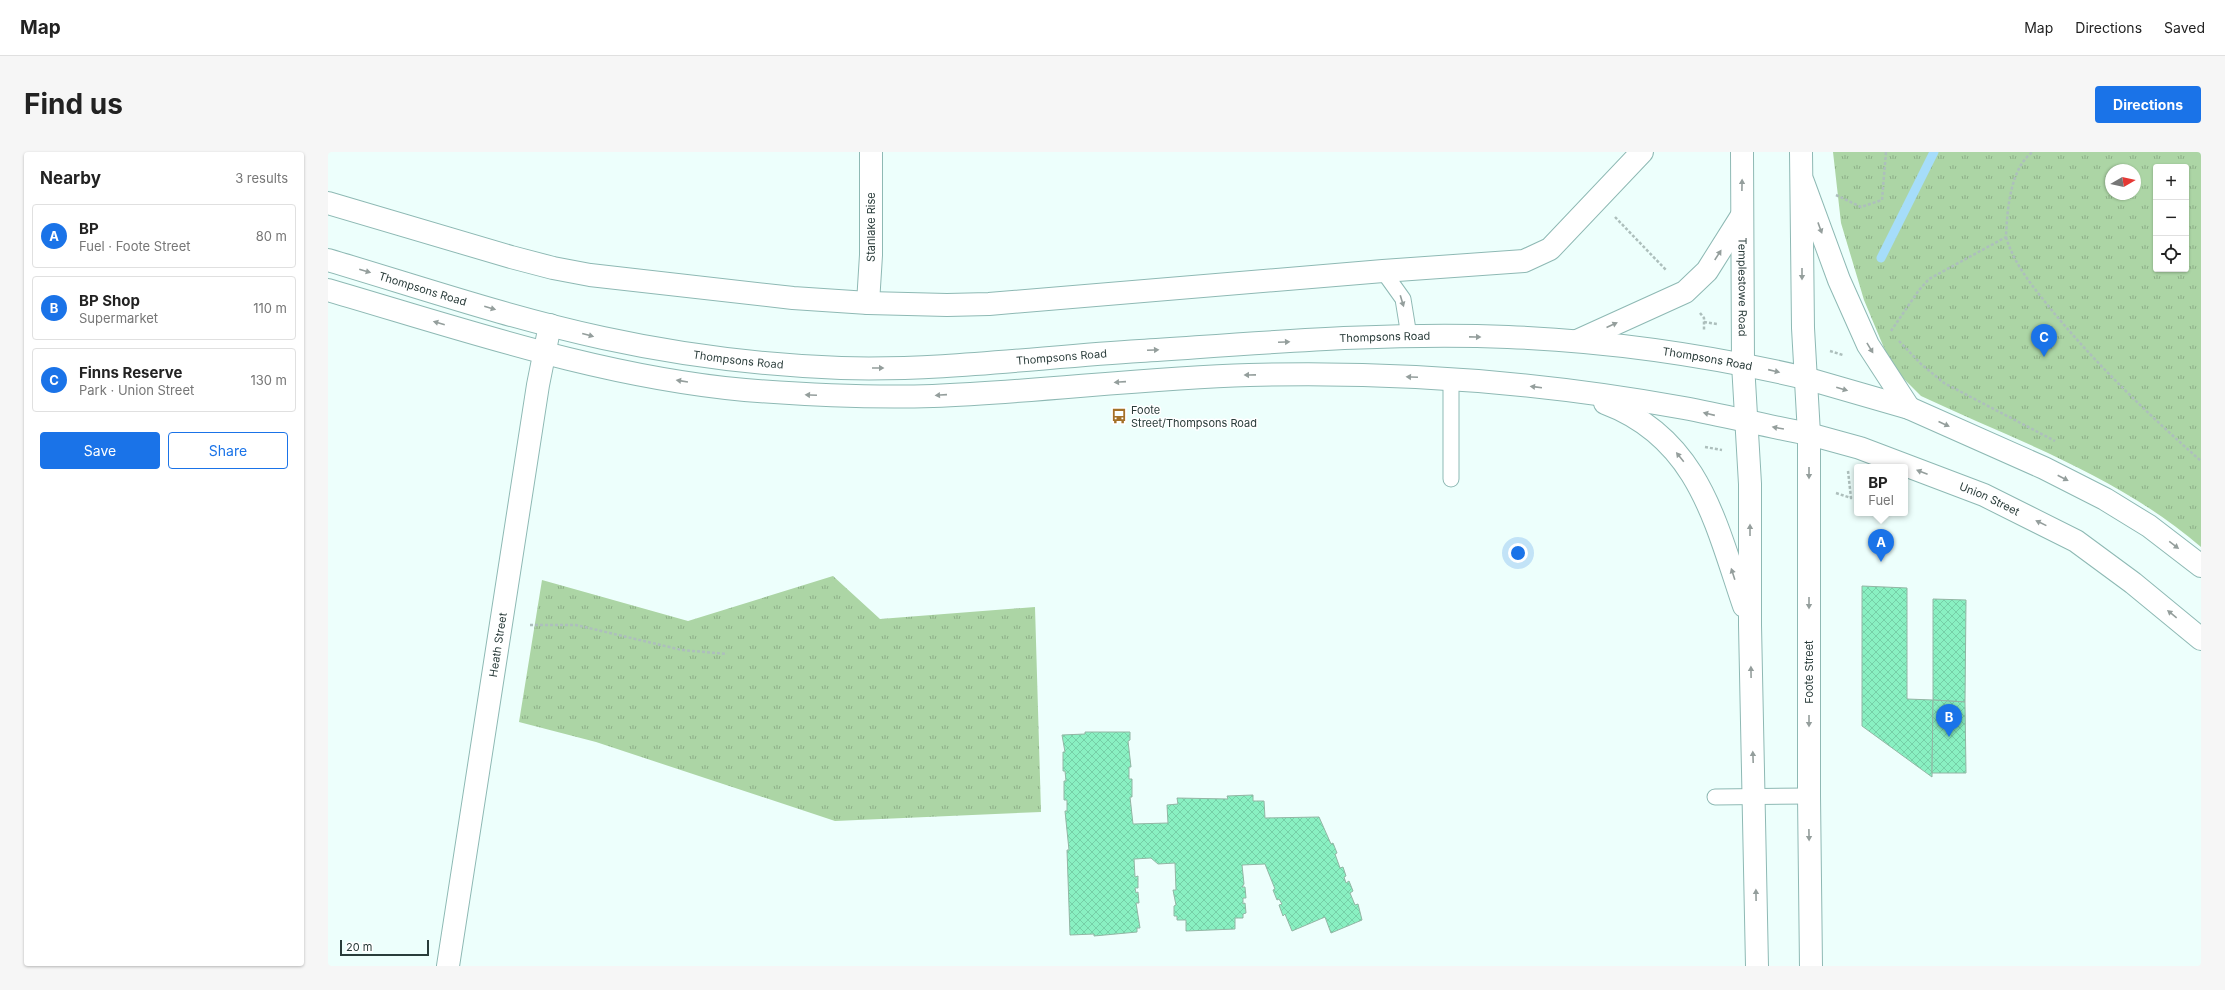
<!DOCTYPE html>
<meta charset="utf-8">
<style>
body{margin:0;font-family:Inter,sans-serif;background:#f6f6f6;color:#222}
.controls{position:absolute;right:12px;top:12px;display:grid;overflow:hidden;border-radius:4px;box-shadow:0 1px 3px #0004}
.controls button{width:36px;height:36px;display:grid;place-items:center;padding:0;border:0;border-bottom:1px solid #e0e0e0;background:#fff;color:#222;font:20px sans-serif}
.compass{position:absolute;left:1777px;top:12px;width:36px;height:36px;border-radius:50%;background:#fff;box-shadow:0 1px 3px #0004;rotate:81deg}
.scale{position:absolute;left:12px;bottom:10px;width:89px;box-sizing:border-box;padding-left:4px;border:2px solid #2a3c3a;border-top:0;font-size:11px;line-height:14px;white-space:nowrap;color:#2a3c3a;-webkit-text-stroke:3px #fff;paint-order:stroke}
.you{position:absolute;left:1190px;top:401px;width:14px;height:14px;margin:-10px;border:3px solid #fff;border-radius:50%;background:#1a73e8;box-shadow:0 0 0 6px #1a73e833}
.badge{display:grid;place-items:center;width:26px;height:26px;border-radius:50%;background:#1a73e8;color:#fff;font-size:13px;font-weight:700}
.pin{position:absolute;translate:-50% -33px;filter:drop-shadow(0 1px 2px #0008)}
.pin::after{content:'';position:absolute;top:21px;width:14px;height:12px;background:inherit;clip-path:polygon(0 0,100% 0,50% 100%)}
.popup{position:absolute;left:1526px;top:312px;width:54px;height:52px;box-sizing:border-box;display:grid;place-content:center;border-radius:4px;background:#fff;filter:drop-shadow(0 1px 3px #0005);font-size:13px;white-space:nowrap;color:#767676}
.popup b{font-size:15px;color:#222}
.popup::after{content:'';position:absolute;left:50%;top:100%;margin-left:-8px;border:8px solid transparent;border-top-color:#fff}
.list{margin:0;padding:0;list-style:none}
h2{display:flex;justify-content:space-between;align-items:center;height:52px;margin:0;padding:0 16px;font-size:17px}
h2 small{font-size:13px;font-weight:400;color:#767676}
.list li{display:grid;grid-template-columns:26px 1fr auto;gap:12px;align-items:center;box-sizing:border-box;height:64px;margin:0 8px 8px;padding:0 8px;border:1px solid #e0e0e0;border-radius:4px}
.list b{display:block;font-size:15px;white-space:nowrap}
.list p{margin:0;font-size:13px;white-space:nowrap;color:#767676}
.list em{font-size:13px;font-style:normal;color:#767676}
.actions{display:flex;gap:8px;padding:12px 16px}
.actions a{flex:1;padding:9px 0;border:1px solid #1a73e8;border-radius:4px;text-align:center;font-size:14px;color:#1a73e8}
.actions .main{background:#1a73e8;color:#fff}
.icon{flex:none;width:22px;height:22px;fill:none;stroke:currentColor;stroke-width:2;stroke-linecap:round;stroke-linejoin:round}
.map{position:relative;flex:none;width:1873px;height:814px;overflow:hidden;border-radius:4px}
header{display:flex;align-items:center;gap:24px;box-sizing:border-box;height:56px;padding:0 20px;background:#fff;border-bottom:1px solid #e0e0e0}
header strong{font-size:19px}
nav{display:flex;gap:22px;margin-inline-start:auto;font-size:14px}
.intro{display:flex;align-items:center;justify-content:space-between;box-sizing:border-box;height:96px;padding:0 24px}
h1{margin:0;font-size:28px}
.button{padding:10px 18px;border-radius:4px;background:#1a73e8;color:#fff;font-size:14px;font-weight:700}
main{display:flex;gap:24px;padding:0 24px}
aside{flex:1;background:#fff;border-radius:4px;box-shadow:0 1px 3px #0004}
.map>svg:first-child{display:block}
.park{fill:url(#park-tufts);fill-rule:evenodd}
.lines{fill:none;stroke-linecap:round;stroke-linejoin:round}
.stream{stroke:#a6ddfa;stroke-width:9}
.building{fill:url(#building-cross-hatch);stroke:#92b6a4}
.lane-casing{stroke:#8eb9b4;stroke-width:17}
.street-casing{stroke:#8eb9b4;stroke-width:24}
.secondary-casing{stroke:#8eb9b4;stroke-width:24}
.primary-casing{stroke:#8eb9b4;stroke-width:24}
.path{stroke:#adbfbc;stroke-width:2.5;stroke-dasharray:3 2;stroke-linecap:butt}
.lane{stroke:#fff;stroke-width:15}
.street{stroke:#fff;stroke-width:22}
.secondary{stroke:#fff;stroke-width:22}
.primary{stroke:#fff;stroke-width:22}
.oneway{fill:#949e9c}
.labels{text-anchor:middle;stroke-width:3;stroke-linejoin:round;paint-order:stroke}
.street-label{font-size:11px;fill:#2a3c3a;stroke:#fff}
.poi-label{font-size:11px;fill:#2a3c3a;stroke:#fff;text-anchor:start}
</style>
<header>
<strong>Map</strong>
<nav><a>Map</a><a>Directions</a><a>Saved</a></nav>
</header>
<div class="intro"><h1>Find us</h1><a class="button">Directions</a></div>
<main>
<aside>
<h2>Nearby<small>3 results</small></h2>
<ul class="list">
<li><span class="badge">A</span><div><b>BP</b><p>Fuel · Foote Street</p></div><em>80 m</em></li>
<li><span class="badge">B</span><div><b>BP Shop</b><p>Supermarket</p></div><em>110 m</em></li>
<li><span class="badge">C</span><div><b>Finns Reserve</b><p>Park · Union Street</p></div><em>130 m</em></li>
</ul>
<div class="actions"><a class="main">Save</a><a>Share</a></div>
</aside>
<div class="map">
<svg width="1873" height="814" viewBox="0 0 1873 814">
<defs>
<pattern id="park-tufts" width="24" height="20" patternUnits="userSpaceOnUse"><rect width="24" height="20" fill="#acd5a5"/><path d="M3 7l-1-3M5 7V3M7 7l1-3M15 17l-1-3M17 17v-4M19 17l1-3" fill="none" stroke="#8cae87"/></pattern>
<pattern id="building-cross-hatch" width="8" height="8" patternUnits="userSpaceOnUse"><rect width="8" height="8" fill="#89f0c2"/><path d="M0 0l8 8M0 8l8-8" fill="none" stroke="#76cfa7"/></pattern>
</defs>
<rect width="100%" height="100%" fill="#edfffc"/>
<g class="park">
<path d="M1505,0H1873V395C1789,323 1691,290 1593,244L1564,215L1536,148L1513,71ZM1828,15H1858V117H1828ZM1783,18H1807V42H1783Z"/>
<polygon points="505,424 552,467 707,455 713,660 507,669 268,590 191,570 214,428 360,469"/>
</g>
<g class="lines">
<polyline class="stream" points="1553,106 1606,0"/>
</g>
<g class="building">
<polygon points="1534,434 1579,436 1579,547 1605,548 1604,625 1534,574"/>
<polygon points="1605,447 1638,448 1637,550 1605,548"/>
<polygon points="1605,548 1637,550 1638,621 1604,621"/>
<polygon points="757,580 802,580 802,588 800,589 803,615 801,615 801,627 804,627 804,645 802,645 805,672 840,671 839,653 850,652 849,646 900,647 899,644 925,643 925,649 936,649 937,666 991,665 1003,692 1005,691 1009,701 1007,702 1012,716 1015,715 1018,724 1016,725 1018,731 1021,729 1025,739 1022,741 1027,753 1030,752 1034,768 1003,781 997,765 964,779 957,762 955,764 951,753 954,752 951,747 949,748 945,738 947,737 937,712 914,713 916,732 914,735 917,735 918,746 915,746 915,752 917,751 918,761 915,762 915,766 907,766 907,777 858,779 858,768 849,768 849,764 846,764 846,754 848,753 845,738 848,738 847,711 830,712 823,706 806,707 807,725 810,724 810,736 807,736 808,741 810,740 811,751 808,751 812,776 809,776 809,780 766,784 766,782 742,783 739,698 741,698 737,659 739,659 739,648 736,648 736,629 738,629 737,619 735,619 735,600 737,600 734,583 757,582"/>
</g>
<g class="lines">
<defs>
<g id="lane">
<polyline points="1055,119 1075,147 1081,184"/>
<polyline points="1123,228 1123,327"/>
<polyline points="1387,645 1481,644"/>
</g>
<g id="street">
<polyline points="0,51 183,105 225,116 262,123 465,146 540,151 619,153 661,152 1055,119 1196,109 1222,97 1314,0"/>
<path id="s1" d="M540,151L543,103V0"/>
<path id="s2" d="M120,814L210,233L222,173"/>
</g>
<g id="secondary">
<polyline points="1475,30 1511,128 1540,193 1581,256"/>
<polyline points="1477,226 1581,256 1716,316 1777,347 1821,374 1873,414"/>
<path id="s3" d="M1481,282L1532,296L1656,343L1748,389L1805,431L1873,487"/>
</g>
<g id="primary">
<path id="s4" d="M1414,0L1415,212L1422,332V473L1429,814"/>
<polyline points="1473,0 1475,176 1481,282 1481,644 1483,814"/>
<path id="s5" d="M0,108C91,135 182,166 275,186C353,203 433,213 513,216C613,219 712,205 812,199C934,191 1058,180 1180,185C1280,189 1379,203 1477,226"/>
<path d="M0,138C137,178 274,225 417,238C480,243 542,246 605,244C710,240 815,226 921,223C1066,219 1213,230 1356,256C1398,264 1439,274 1481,282"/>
<polyline points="1249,189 1357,140 1379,119 1413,65"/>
<path d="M1277,251C1370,286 1387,369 1416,454"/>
</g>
</defs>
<use href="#lane" class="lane-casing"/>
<use href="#street" class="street-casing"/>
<use href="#secondary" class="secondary-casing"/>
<use href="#primary" class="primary-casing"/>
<g class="path">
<polyline points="1508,43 1533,55 1554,48 1558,0"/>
<polyline points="1287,65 1339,119"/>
<path d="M1678,85C1687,115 1707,137 1726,161C1771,215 1821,263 1873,309"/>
<polyline points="1372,161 1376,166 1376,179"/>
<polyline points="1376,170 1389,172"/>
<path d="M1563,179L1591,138L1601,127L1678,85C1679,60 1682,15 1705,0"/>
<polyline points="1571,189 1593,212 1616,231 1727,289"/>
<polyline points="1502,199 1515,203"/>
<polyline points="1377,295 1394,298"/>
<polyline points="1508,341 1523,346 1520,319"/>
<polyline points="202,473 248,473 354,498 399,502"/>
</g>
<use href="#lane" class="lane"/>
<use href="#street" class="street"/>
<use href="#secondary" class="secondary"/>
<use href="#primary" class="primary"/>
</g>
<defs><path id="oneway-solid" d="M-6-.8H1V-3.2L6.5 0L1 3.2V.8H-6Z"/></defs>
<g class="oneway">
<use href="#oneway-solid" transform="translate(1414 33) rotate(-89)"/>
<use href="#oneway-solid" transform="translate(1492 76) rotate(70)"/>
<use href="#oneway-solid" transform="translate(1390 103) rotate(-57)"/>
<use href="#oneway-solid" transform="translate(37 119) rotate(16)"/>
<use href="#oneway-solid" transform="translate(1474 122) rotate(90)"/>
<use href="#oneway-solid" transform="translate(1074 149) rotate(73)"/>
<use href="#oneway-solid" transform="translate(162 156) rotate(16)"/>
<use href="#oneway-solid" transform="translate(111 171) rotate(-164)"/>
<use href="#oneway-solid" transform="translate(1284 173) rotate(-24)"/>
<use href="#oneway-solid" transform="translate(260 183) rotate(15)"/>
<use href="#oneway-solid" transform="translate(1147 185) rotate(1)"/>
<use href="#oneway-solid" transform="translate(956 190) rotate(-3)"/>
<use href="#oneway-solid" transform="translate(1542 196) rotate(59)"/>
<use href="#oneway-solid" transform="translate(825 198) rotate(-3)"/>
<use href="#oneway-solid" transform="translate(550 216)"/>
<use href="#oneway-solid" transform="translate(1446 219) rotate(13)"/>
<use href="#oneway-solid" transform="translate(922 223) rotate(179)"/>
<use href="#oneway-solid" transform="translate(1084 225) rotate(-177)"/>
<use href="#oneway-solid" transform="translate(354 229) rotate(-171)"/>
<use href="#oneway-solid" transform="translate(792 230) rotate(176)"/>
<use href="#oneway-solid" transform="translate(1208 235) rotate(-173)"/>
<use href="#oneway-solid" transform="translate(1514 237) rotate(16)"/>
<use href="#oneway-solid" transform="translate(483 243) rotate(-177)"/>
<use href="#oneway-solid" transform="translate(613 243) rotate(176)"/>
<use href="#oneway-solid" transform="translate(1381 262) rotate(-167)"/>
<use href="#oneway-solid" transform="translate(1616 272) rotate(24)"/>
<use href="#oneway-solid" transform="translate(1450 276) rotate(-170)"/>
<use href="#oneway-solid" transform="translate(1352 305) rotate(-129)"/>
<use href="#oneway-solid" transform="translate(1594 320) rotate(-159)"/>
<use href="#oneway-solid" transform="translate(1481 321) rotate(90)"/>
<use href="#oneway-solid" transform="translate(1735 326) rotate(27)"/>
<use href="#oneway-solid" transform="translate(1713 371) rotate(-154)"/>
<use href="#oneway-solid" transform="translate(1422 378) rotate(-90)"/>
<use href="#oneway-solid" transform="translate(1846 393) rotate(37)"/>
<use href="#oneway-solid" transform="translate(1405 422) rotate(-108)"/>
<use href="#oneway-solid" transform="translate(1481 451) rotate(90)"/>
<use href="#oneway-solid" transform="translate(1844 462) rotate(-141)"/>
<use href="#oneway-solid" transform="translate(1423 520) rotate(-91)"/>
<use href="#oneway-solid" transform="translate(1481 569) rotate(90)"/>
<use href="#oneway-solid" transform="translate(1425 605) rotate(-92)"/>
<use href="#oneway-solid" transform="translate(1481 683) rotate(89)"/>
<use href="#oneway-solid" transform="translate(1428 743) rotate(-91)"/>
</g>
<defs>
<symbol id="bus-bare" viewBox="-9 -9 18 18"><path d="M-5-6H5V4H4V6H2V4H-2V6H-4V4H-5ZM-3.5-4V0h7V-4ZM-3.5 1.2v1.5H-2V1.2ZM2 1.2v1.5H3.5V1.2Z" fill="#a47128" stroke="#fff" stroke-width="2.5" paint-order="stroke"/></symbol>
</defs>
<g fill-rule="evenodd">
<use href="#bus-bare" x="780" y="253" width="22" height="22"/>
</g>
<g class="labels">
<g class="street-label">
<text dy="4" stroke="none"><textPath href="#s1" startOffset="76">Stanlake Rise</textPath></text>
<text dy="4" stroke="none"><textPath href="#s4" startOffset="135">Templestowe Road</textPath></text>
<text dy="4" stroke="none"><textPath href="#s5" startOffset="99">Thompsons Road</textPath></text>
<text dy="4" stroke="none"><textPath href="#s5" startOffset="1071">Thompsons Road</textPath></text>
<text dy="4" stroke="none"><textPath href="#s5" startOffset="747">Thompsons Road</textPath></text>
<text dy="4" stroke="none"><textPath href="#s5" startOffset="423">Thompsons Road</textPath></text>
<text dy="4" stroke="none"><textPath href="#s5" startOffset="1395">Thompsons Road</textPath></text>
<text dy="4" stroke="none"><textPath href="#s3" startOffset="192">Union Street</textPath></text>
<text dy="4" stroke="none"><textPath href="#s2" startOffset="325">Heath Street</textPath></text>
<text transform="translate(1481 520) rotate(-90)" y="4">Foote Street</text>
</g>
<g class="poi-label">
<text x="803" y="262">Foote<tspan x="803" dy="13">Street/Thompsons Road</tspan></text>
</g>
</g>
</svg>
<div class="controls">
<button>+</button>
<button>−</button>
<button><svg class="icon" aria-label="locate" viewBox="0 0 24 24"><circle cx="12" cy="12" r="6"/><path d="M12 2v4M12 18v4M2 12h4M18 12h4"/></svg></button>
</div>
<svg class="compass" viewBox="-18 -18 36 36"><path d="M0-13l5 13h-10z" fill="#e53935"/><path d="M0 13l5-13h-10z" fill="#767676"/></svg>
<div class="scale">20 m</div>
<div class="you"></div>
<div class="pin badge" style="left:1553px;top:410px">A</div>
<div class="popup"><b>BP</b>Fuel</div>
<div class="pin badge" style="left:1621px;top:585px">B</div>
<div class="pin badge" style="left:1716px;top:205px">C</div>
</div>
</main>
